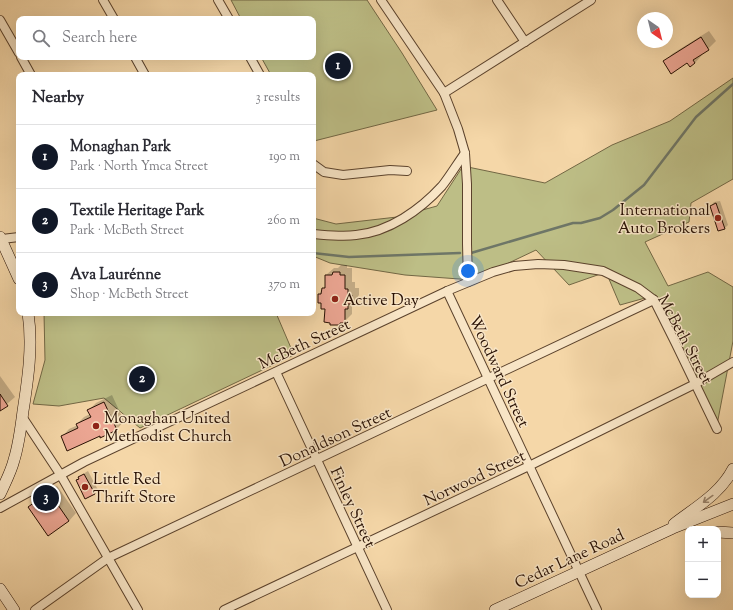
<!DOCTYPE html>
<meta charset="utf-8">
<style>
body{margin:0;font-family:"Sorts Mill Goudy",serif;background:#f7f7f7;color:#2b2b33}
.controls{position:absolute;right:12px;bottom:12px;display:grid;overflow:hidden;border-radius:8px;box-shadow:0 4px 16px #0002}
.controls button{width:36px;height:36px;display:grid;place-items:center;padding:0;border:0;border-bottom:1px solid #e1e1e2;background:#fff;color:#2b2b33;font:20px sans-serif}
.compass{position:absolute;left:637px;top:12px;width:36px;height:36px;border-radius:50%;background:#fff;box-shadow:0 4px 16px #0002;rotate:145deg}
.you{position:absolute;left:468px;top:271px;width:14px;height:14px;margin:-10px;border:3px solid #fff;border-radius:50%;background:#1a73e8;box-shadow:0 0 0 6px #1a73e833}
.badge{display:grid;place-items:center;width:26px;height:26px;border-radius:50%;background:#111827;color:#fff;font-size:13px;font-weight:700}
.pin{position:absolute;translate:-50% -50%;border:2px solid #fff;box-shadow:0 1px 4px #0006}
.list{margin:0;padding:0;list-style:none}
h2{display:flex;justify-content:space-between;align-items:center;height:52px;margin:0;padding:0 16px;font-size:17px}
h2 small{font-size:13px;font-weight:400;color:#7c7c81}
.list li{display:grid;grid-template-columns:26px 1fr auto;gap:12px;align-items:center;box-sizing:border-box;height:64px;padding:0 16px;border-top:1px solid #e1e1e2}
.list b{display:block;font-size:15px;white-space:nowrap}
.list p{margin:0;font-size:13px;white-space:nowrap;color:#7c7c81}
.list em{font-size:13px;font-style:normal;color:#7c7c81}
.icon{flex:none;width:22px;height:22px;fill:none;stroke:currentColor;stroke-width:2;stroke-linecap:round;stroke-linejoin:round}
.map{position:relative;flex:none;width:733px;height:610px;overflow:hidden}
.search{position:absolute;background:#fff;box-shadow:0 4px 16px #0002;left:16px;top:16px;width:300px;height:44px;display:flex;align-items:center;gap:10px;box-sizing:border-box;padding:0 14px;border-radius:8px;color:#7c7c81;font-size:15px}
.panel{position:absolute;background:#fff;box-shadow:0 4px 16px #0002;left:16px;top:72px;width:300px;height:244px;border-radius:8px}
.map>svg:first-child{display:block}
.green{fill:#bdbe86;stroke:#726744}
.shadow{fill:#0003}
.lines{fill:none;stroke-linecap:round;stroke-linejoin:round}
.stream{stroke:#6e7667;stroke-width:2.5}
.building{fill:#eba592;stroke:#281003}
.street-casing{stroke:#5b422c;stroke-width:10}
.secondary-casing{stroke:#281003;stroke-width:12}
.street{stroke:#f8e5c6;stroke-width:8}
.secondary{stroke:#f8e5c6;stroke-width:11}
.oneway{stroke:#9a856e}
.poi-dot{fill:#8f2418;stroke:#f8e5c6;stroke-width:1.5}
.labels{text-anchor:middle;stroke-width:3;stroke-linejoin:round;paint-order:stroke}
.poi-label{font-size:16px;fill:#281003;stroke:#f8e5c6;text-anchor:start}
.street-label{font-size:16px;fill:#281003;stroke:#f8e5c6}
</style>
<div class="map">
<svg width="733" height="610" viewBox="0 0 733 610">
<rect width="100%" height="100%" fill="#f5d7a8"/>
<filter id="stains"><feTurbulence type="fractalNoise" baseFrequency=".005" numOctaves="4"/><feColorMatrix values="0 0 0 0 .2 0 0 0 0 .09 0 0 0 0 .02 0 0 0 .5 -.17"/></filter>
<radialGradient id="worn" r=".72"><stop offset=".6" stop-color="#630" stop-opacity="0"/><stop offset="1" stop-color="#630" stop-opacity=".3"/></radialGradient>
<g class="green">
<polygon points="231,0 367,0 402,53 437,110 314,141 313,139 313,75 271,75 261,57 313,57 313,19 241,19"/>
<polygon points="733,78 733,179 691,203 689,222 645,242 668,286 708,272 733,287 733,341 717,425 656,295 620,305 606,272 569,285 536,250 473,280 405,275 330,263 313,256 313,218 336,224 397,217 437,206 463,166 545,183 612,145 670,121"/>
<polygon points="44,313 276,313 294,355 140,428 104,398 59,406 33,404 45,360"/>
</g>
<g class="shadow">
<polygon points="709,31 716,41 708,49 701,53 702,55 695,63 665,62 672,54"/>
<polygon points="720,201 728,225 725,228 711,206 714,202"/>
<polygon points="341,265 347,265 347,268 352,268 352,282 355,282 355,288 359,288 359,295 352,304 352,314 344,322 342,322 339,324 331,322 319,295 326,285 326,275 334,268 338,268"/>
<polygon points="0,376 15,397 0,410"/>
<polygon points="112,395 124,421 117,429 101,436 100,434 62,437 69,429 78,425 77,424 84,417 90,414 89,410 96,403"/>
<polygon points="88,471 98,490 94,493 77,481 83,474"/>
<polygon points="57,486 76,513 69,521 29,507 37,500"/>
</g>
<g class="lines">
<g class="stream">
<polyline points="313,253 349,257 460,253"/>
<polyline points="471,253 573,223 581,223 600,218 613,210 644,185 696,117 733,84"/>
</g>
</g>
<g class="building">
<polygon points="701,37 709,50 693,60 695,63 690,67 687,63 671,74 663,61"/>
<polygon points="716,203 725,229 718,231 710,206"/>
<polygon points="333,272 340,272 340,275 345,275 345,289 348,289 348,295 352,295 352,304 348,304 348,309 345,309 345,323 340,323 340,325 330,325 330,323 324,322 325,309 321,309 321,303 318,303 318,294 321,294 322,288 325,288 325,275 332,275"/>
<polygon points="0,394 8,406 0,411"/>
<polygon points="104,402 117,430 100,438 100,436 67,451 61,436 78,428 76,424 91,417 87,410"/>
<polygon points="84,474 95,494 85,499 76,480 79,479 78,477"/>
<polygon points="49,492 69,521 48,536 28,507"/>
</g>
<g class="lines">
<defs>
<g id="street">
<polyline points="103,0 114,19"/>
<polyline points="218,0 229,19"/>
<polyline points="381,0 444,93 458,129 465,153 467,184 467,244 468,282"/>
<polyline points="497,0 525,42"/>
<polyline points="0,20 19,53"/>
<polyline points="21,57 31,75"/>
<polyline points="135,57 145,75"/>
<polyline points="250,57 260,75"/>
<polyline points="444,93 591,0"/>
<polyline points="313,164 324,172 343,175 390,170 407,171"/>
<path d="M313,234C327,235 342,237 356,235C389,232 420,210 442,186C450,176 457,164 465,153"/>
<polyline points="2,239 19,237"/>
<polyline points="447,291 597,610"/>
<polyline points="276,372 387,610"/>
<polyline points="23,418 60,474 138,610"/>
<polyline points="0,508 84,462 447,291 493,272 514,266 538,264 564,265 603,271 638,288 654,300 676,344 717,429"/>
<polyline points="35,610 108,558 654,300"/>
<polyline points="224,610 529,466 695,384 733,362"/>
</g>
<g id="secondary">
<polyline points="0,237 19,279"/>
<path d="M0,494C5,483 11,472 14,460C19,444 21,427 23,411C28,379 33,345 28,313"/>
<path d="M674,524C696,507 720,494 733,469"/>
<polyline points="718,532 733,533"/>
<polyline points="0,589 14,610"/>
<polyline points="495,610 673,528 733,504"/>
</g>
</defs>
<use href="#street" class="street-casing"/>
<use href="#secondary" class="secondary-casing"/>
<use href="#street" class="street"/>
<use href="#secondary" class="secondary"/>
</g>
<defs><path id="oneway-shaft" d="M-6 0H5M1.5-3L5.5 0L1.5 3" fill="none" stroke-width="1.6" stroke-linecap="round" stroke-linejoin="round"/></defs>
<use class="oneway" href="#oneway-shaft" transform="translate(708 499) rotate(144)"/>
<g class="poi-dot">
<circle cx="718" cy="218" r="4"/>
<circle cx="335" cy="299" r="4"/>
<circle cx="96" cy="426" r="4"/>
<circle cx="85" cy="487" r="4"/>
</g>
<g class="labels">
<g class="poi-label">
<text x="710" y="215" text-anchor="end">International<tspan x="710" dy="18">Auto Brokers</tspan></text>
<text x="343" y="305">Active Day</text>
<text x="104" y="423">Monaghan United<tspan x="104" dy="18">Methodist Church</tspan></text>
<text x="93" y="484">Little Red<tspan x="93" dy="18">Thrift Store</tspan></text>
</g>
<g class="street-label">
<text transform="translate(686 339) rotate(62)" y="6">McBeth Street</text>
<text transform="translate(304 343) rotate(-25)" y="6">McBeth Street</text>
<text transform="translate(500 371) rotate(65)" y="6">Woodward Street</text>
<text transform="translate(335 436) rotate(-25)" y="6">Donaldson Street</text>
<text transform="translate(474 477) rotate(-25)" y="6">Norwood Street</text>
<text transform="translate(354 507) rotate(65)" y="6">Finley Street</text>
<text transform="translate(569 558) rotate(-25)" y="6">Cedar Lane Road</text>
</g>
</g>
<rect width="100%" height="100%" filter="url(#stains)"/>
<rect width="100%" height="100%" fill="url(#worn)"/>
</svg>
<div class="controls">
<button>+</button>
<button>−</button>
</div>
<svg class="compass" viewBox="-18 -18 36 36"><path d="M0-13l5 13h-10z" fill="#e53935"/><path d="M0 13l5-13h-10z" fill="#7c7c81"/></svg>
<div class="you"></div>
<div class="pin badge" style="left:338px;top:66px">1</div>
<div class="pin badge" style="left:142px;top:379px">2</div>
<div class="pin badge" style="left:46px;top:498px">3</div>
<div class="search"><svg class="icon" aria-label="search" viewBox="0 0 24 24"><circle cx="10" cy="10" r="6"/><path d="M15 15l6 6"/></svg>Search here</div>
<section class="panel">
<h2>Nearby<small>3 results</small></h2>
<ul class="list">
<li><span class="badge">1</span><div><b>Monaghan Park</b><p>Park · North Ymca Street</p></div><em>190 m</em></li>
<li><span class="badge">2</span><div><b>Textile Heritage Park</b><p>Park · McBeth Street</p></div><em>260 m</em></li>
<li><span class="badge">3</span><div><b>Ava Laurénne</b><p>Shop · McBeth Street</p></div><em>370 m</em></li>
</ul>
</section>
</div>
